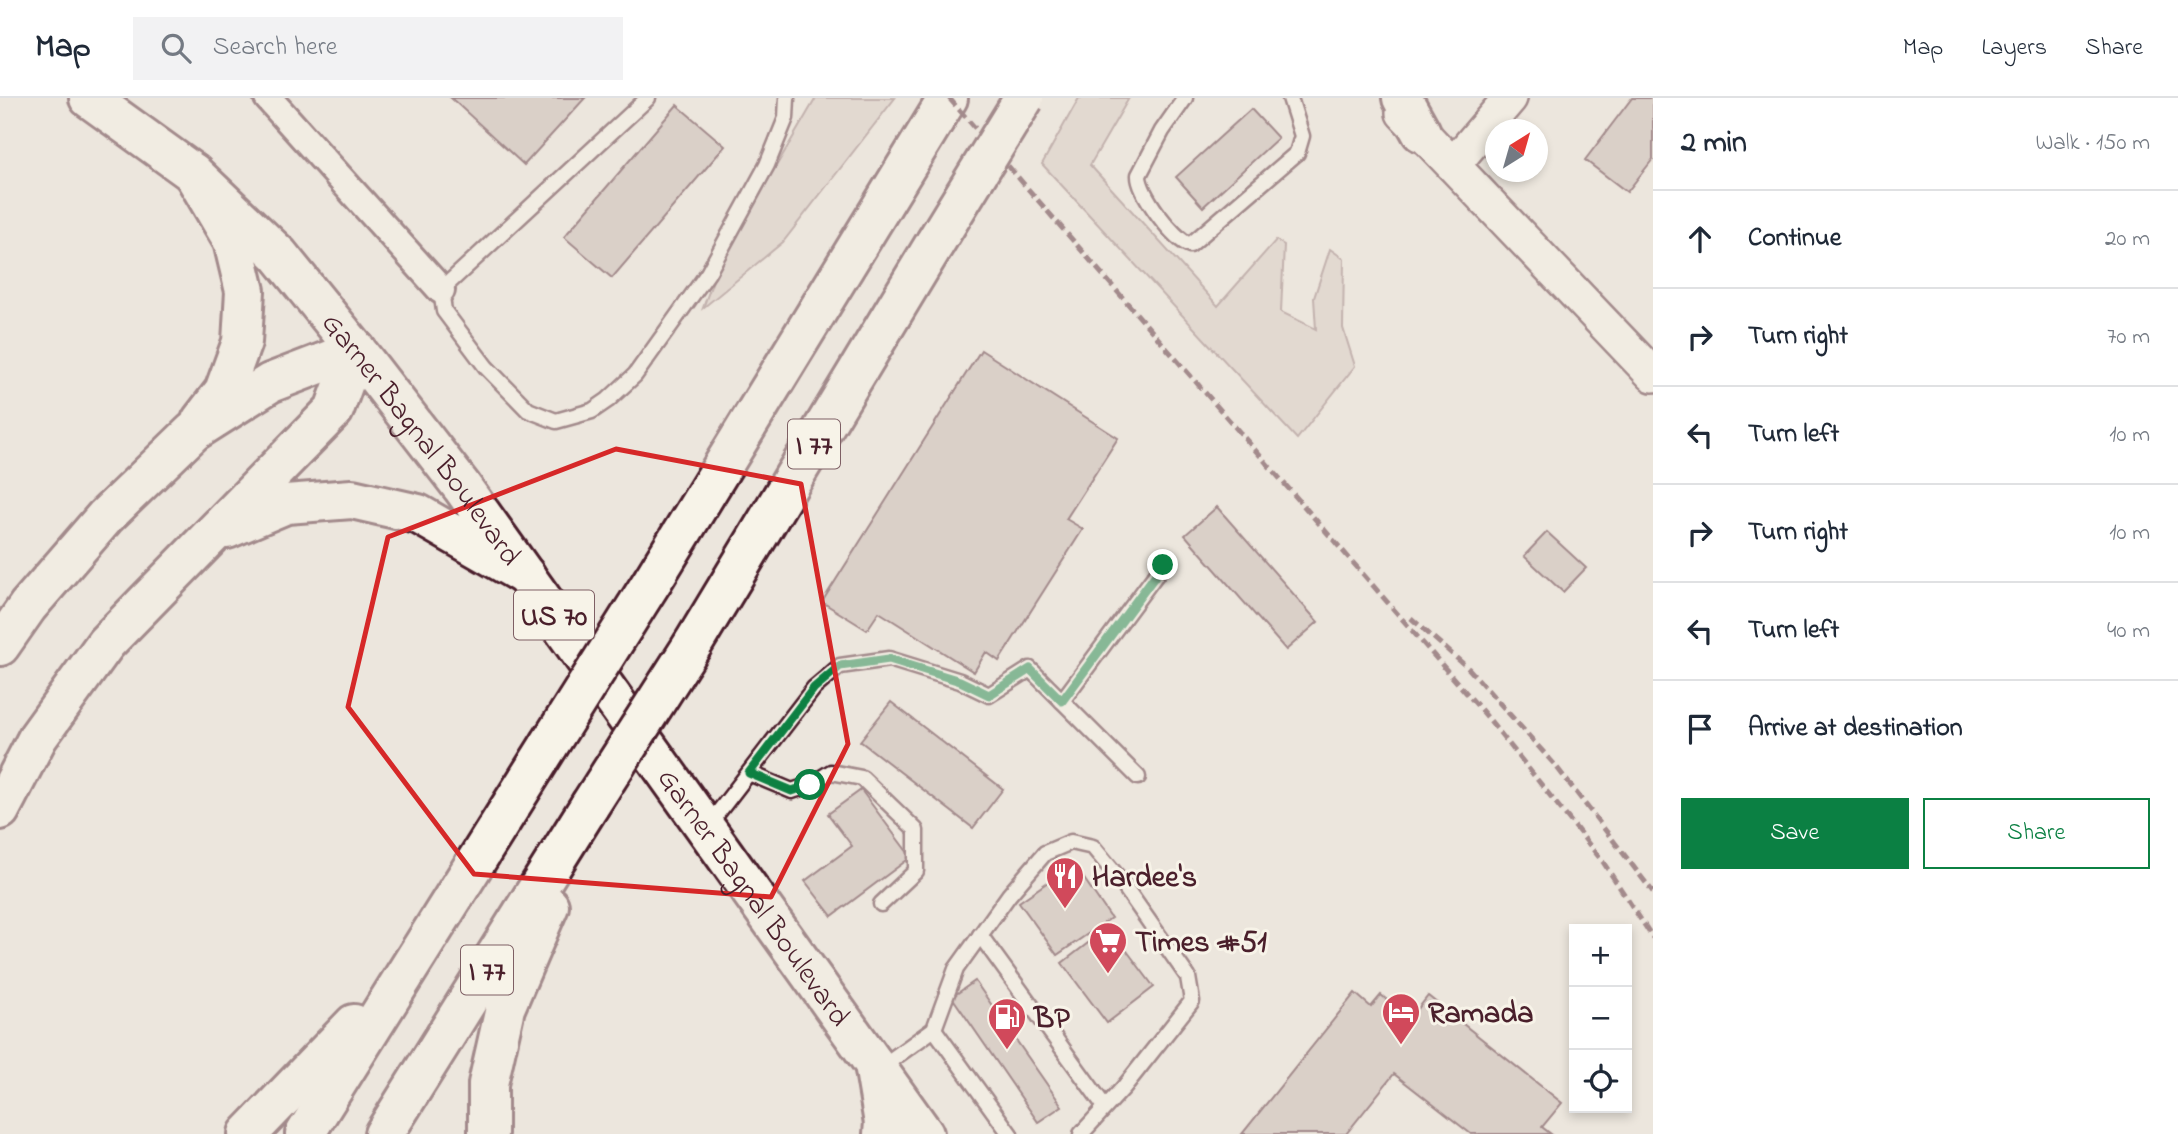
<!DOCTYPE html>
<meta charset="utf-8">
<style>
body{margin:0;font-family:"Indie Flower",sans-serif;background:#f2f2f3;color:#1f2937}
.controls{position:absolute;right:21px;bottom:21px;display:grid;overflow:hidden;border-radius:0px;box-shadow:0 4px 10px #0003}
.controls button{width:63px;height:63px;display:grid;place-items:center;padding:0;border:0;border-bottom:2px solid #e0e1e3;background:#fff;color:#1f2937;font:35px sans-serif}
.compass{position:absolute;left:1485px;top:21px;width:63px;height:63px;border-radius:50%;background:#fff;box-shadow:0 4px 10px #0003;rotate:37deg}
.stop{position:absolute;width:21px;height:21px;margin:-16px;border:5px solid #0b8043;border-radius:50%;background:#fff}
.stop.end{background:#0b8043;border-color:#fff;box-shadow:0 2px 7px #0008}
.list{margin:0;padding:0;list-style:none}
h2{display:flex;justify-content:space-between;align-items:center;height:91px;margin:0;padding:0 28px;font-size:30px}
h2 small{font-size:23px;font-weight:400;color:#747a83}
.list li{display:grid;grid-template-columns:46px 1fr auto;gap:21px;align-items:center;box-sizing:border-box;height:98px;padding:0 28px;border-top:2px solid #e0e1e3}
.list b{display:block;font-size:26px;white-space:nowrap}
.list em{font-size:23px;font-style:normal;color:#747a83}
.actions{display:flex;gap:14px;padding:21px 28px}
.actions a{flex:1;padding:16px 0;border:2px solid #0b8043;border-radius:0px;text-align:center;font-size:24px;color:#0b8043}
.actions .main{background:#0b8043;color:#fff}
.icon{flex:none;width:38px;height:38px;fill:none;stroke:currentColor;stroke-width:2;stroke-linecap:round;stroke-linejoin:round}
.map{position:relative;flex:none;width:1653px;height:1036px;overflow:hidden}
header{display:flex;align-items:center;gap:42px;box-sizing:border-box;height:98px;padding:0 35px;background:#fff;border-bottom:2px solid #e0e1e3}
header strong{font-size:33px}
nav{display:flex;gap:38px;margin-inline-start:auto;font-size:24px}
.search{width:490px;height:63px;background:#f2f2f3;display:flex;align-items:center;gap:18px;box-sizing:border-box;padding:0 24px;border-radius:0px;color:#747a83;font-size:26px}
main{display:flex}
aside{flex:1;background:#fff}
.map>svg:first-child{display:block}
.green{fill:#d5c9c2;stroke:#907476;stroke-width:2}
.building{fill:#c4b5b0;stroke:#4a1f2b;stroke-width:2}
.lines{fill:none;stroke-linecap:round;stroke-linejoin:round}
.service-casing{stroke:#4a1f2b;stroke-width:19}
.minor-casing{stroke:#4a1f2b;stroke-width:32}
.tertiary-casing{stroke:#4a1f2b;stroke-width:38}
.trunk-casing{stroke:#4a1f2b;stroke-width:44}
.motorway-casing{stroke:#4a1f2b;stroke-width:44}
.service{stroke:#f7f3e8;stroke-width:14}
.minor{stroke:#f7f3e8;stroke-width:26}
.tertiary{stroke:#f7f3e8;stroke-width:33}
.trunk{stroke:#f7f3e8;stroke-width:38}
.motorway{stroke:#f7f3e8;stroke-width:38}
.rail{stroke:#4a1f2b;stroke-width:5;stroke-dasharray:10 5;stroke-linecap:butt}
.motorway-bridge-casing{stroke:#4a1f2b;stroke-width:44;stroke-linecap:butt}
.motorway-bridge{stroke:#f7f3e8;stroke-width:38}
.route{stroke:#0b8043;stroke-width:9}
.marked{fill:none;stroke:#d62828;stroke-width:5;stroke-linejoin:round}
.labels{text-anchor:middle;stroke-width:6;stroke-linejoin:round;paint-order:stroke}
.shield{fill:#f7f3e8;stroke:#7e5f64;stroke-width:2}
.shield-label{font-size:28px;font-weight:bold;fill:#4a1f2b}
.street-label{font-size:30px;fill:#4a1f2b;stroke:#f7f3e8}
.poi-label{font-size:30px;font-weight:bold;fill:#4a1f2b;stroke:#f7f3e8;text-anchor:start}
</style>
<header>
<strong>Map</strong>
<div class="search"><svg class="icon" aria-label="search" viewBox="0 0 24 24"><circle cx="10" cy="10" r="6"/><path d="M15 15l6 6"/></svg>Search here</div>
<nav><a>Map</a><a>Layers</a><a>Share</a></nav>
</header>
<main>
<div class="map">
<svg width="1653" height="1036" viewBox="0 0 1653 1036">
<rect width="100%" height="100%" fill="#ece6dd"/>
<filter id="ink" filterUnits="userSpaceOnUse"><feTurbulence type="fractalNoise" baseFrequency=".0143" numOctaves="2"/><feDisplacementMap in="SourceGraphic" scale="14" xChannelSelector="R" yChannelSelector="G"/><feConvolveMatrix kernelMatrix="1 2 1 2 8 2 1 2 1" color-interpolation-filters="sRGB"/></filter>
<g filter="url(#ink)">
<g class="green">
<polygon points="816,0 895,0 783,144 703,210 719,166"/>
<polygon points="1079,0 1129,0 1090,67 1218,208 1276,142 1284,147 1281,214 1316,231 1314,200 1330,151 1344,161 1343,230 1355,268 1297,341 1042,66"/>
</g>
<g class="building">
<polygon points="451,0 585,0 524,67"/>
<polygon points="1632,0 1653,0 1653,61 1627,94 1585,62"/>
<polygon points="677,7 725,48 612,180 564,139"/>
<polygon points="1251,11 1278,40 1203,109 1176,79"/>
<polygon points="981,252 1118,340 1066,421 1083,431 999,563 986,554 974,574 879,514 867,532 822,504"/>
<polygon points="1217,409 1318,524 1286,552 1185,437"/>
<polygon points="1547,434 1586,470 1563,494 1524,458"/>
<polygon points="891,604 1003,691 973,730 860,643"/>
<polygon points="861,692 911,759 832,818 805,783 852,748 828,716"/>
<polygon points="1074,766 1111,820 1057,857 1019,804"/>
<polygon points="1109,829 1154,889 1107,925 1062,865"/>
<polygon points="975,883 1062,1008 1038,1024 952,899"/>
<polygon points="1355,895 1371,909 1381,897 1410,921 1428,898 1562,1005 1542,1029 1551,1036 1471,1036 1394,976 1346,1036 1242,1036"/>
</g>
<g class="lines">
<defs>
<g id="service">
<polyline points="648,0 441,192 444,213 486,269 528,312 556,323 592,313 608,302 635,277 708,175 767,67 786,20 787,0"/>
<path d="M1185,0L1162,33L1139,77C1138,94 1173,141 1190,147L1297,55L1302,38L1290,0"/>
<polyline points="1062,603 1163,467"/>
<polyline points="749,675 792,693 810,687 831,674 862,680 916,732 916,773 881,806"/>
<polyline points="707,729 814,590 840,568 889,561 960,583 989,597 1030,571 1138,679"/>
<polyline points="980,837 1105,1009"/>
<polyline points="934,931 1010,1036"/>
<polyline points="880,970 934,931 956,871 1009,797 1045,755 1071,744 1093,749 1117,778 1188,879 1192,903 1124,989 1081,1036"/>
</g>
<polyline id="minor" points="268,0 441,192"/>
<g id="tertiary">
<polyline points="1403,15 1653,277"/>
<polyline points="1453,67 1510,0"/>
</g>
<g id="trunk">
<path id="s1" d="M89,0L193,75L279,157L356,252L462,389L924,1036"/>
</g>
<g id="motorway">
<polyline points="1402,0 1421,34"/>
<polyline points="193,75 233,143 245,193 242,244 224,293 201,323"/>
<polyline points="227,431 286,406 352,401 418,416 526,478"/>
<polyline points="653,482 948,0"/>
<polyline points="693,546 935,145"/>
<polyline points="0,548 28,508 105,419 193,334 270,285 356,252"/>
<polyline points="0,712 38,639 106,545 334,312 356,252"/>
<polyline points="874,966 884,1025 883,1036"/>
<polyline points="248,1036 354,926"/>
<polyline points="305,1036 549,647"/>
<polyline points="384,1036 590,707"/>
<polyline points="488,1036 488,986 505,910 549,808"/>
</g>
</defs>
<use href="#service" class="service-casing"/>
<use href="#minor" class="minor-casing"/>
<use href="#tertiary" class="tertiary-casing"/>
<use href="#trunk" class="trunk-casing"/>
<use href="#motorway" class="motorway-casing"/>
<use href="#service" class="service"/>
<use href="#minor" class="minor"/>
<use href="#tertiary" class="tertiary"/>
<use href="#trunk" class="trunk"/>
<use href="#motorway" class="motorway"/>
<g class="rail">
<polyline points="949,0 1489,621 1603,764 1653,840"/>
<polyline points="1411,520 1469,571 1555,667 1653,794"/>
</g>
<defs>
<g id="motorway-bridge">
<polyline points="935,145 1024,0"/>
<polyline points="549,647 653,482"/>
<polyline points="590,707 693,546"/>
</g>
</defs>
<use href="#motorway-bridge" class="motorway-bridge-casing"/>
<use href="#motorway-bridge" class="motorway-bridge"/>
</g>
</g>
<g class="lines" filter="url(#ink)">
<polyline class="route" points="810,687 792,693 749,675 814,590 840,568 889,561 960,583 989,597 1030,571 1062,603 1163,467"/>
</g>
<path d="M0 0H1653V1036H0ZM616,351L801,386L848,646L771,799L474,776L348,609L388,439Z" fill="#ece6dd" fill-opacity=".55" fill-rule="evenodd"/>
<path class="marked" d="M616,351L801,386L848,646L771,799L474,776L348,609L388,439Z"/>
<defs>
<symbol id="restaurant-pin" viewBox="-11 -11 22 30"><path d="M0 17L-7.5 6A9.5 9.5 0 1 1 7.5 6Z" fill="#d1495b" stroke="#f7f3e8"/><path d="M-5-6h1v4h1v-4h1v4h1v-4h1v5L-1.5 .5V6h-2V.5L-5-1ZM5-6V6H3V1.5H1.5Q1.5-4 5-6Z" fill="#fff"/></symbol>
<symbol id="supermarket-pin" viewBox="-11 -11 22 30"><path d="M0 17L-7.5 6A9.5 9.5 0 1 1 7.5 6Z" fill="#d1495b" stroke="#f7f3e8"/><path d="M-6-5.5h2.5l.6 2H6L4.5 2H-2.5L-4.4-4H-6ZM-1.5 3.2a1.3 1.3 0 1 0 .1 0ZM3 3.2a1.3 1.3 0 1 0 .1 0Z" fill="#fff"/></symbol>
<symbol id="hotel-pin" viewBox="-11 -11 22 30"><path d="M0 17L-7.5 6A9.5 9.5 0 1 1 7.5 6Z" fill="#d1495b" stroke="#f7f3e8"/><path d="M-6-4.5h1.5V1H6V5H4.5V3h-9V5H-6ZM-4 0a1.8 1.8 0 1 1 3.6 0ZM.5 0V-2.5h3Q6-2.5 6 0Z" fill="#fff"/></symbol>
<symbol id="fuel-pin" viewBox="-11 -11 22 30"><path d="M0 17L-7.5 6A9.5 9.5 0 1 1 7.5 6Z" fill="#d1495b" stroke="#f7f3e8"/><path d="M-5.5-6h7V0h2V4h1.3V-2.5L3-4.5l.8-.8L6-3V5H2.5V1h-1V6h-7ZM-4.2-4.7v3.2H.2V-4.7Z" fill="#fff"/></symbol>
</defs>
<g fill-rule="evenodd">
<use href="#restaurant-pin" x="1043" y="756" width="44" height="60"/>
<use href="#supermarket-pin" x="1086" y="821" width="44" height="60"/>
<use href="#hotel-pin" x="1379" y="892" width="44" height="60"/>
<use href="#fuel-pin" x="985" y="897" width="44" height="60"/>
</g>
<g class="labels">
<g class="shield">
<rect x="788" y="321.5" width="52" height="49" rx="5"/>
<rect x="514" y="492.5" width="80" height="49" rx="5"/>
<rect x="461" y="847.5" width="52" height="49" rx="5"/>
</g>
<g class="shield-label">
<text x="814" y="356">I 77</text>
<text x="554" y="527">US 70</text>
<text x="487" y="882">I 77</text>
</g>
<g class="street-label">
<text dy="10" stroke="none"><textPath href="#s1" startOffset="480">Garner Bagnal Boulevard</textPath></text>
<text dy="10" stroke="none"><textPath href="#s1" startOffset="1046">Garner Bagnal Boulevard</textPath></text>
</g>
<g class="poi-label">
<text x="1092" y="788">Hardee's</text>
<text x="1135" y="853">Times #51</text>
<text x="1428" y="924">Ramada</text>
<text x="1034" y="929">BP</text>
</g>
</g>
</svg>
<div class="controls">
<button>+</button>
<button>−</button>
<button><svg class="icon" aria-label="locate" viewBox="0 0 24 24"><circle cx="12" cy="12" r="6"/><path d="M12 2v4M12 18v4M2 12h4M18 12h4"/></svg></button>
</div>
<svg class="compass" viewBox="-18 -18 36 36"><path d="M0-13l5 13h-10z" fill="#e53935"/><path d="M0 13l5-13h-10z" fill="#747a83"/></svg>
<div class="stop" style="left:810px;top:687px"></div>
<div class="stop end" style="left:1163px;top:467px"></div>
</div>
<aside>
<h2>2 min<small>Walk · 150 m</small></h2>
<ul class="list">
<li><svg class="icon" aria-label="ahead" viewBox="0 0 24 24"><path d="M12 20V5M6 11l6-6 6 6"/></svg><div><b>Continue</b></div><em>20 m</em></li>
<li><svg class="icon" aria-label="right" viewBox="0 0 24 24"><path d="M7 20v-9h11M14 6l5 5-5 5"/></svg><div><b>Turn right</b></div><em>70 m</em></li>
<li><svg class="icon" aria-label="left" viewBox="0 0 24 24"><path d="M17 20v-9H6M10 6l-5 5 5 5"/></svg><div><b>Turn left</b></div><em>10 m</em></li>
<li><svg class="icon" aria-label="right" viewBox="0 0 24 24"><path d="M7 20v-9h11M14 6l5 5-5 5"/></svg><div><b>Turn right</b></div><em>10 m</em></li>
<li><svg class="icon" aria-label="left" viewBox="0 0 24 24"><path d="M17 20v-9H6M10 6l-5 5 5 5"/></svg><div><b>Turn left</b></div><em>40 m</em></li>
<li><svg class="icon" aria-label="arrive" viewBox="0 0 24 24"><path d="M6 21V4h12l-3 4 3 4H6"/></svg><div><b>Arrive at destination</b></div></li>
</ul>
<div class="actions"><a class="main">Save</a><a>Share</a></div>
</aside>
</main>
